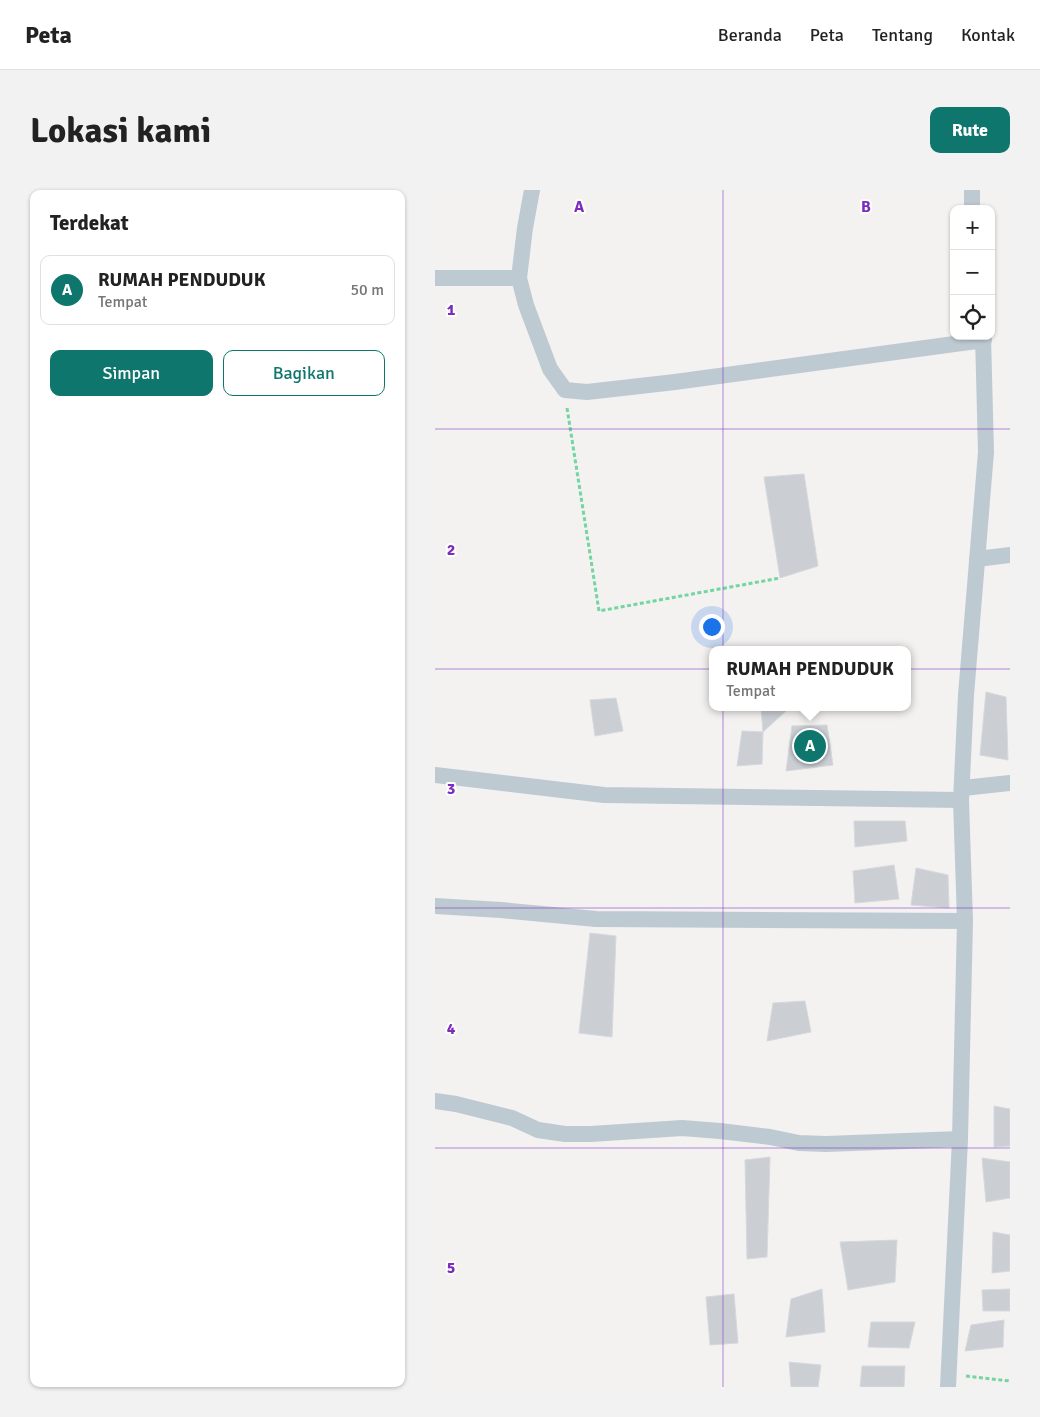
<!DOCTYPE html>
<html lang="id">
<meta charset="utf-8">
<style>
body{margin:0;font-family:Signika,sans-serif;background:#f2f2f2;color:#222}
.controls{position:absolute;right:15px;top:15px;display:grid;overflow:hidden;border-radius:10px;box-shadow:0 1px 4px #0004}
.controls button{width:45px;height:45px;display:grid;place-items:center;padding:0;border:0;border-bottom:1px solid #e0e0e0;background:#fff;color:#222;font:25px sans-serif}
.you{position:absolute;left:276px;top:436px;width:18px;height:18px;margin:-12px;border:4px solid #fff;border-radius:50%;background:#1a73e8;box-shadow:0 0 0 8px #1a73e833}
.badge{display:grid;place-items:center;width:32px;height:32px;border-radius:50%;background:#0f766e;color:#fff;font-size:16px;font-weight:700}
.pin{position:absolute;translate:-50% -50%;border:2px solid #fff;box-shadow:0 1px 5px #0006}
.popup{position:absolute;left:274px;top:456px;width:202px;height:65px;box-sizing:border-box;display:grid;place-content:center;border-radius:10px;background:#fff;filter:drop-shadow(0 1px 4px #0005);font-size:16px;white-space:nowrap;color:#767676}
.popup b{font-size:19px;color:#222}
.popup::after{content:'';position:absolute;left:50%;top:100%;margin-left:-10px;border:10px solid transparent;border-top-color:#fff}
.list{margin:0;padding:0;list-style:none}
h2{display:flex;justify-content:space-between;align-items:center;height:65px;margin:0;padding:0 20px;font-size:21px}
h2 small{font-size:16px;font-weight:400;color:#767676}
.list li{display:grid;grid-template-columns:32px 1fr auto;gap:15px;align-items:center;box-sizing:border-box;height:70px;margin:0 10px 10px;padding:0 10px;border:1px solid #e0e0e0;border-radius:10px}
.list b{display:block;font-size:19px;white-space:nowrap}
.list p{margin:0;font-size:16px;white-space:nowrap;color:#767676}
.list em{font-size:16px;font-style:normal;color:#767676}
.actions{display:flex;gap:10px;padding:15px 20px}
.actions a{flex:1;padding:11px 0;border:1px solid #0f766e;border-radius:10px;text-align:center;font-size:18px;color:#0f766e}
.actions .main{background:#0f766e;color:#fff}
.icon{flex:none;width:28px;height:28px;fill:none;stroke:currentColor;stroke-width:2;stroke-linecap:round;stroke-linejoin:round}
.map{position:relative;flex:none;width:575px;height:1197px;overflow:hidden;border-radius:10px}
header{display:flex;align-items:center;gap:30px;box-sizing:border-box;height:70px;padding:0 25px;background:#fff;border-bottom:1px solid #e0e0e0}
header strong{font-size:24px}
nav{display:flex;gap:28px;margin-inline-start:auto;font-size:18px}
.intro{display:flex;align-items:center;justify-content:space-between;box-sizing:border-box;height:120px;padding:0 30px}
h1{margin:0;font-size:35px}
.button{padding:12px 22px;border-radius:10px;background:#0f766e;color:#fff;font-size:18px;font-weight:700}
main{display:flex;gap:30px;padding:0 30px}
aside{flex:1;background:#fff;border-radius:10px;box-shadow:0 1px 4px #0004}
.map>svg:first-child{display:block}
.building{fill:#cbcfd4;stroke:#d5d8dd}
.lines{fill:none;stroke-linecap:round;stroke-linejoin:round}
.path{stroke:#71d6a0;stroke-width:3;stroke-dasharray:4 2.5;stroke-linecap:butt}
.minor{stroke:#becad2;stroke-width:16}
.grid{fill:none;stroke:#7b2cbf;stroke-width:1;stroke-opacity:0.55}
.grid-label{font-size:16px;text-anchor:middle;font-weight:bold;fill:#7b2cbf;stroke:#fff;stroke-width:4;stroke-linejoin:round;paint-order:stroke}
</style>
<header>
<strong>Peta</strong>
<nav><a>Beranda</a><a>Peta</a><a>Tentang</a><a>Kontak</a></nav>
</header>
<div class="intro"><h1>Lokasi kami</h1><a class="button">Rute</a></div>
<main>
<aside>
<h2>Terdekat<small></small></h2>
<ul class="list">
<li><span class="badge">A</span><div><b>RUMAH PENDUDUK</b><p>Tempat</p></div><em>50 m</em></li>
</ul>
<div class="actions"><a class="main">Simpan</a><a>Bagikan</a></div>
</aside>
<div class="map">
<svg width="575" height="1197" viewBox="0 0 575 1197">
<rect width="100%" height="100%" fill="#f4f1f1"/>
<g class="building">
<polygon points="369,284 383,376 345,388 329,287"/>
<polygon points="551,502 571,507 573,570 545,565"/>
<polygon points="181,508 188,541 160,546 155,510"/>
<polygon points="326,517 352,517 352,520 328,542"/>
<polygon points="392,535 398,575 351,581 357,536"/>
<polygon points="307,541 328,542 327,574 302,576"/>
<polygon points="419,631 470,631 472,651 420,657"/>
<polygon points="459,675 464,709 420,713 418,681"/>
<polygon points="481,678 513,685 514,718 476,715"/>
<polygon points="155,743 181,746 177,847 144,843"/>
<polygon points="370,811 376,842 332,851 338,813"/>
<polygon points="559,916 575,919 575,956 559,957"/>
<polygon points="335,967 332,1067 312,1069 310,970"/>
<polygon points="547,968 575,972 575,1008 551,1012"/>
<polygon points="558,1042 575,1045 575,1081 557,1083"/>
<polygon points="462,1050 460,1092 413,1100 405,1052"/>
<polygon points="387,1099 390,1142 351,1147 356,1109"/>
<polygon points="575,1099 575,1121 548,1121 547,1100"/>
<polygon points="299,1104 303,1153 275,1155 271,1107"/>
<polygon points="569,1130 568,1157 530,1161 536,1135"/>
<polygon points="436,1132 480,1132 474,1158 433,1157"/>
<polygon points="354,1172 386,1175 383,1197 356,1197"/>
<polygon points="427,1176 470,1176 469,1197 425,1197"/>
</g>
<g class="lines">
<g class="path">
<polyline points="132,218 164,421 345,388"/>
<polyline points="531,1186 575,1191"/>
</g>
<g class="minor">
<polyline points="97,0 90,38 84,88 91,115 115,179 130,200 152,202 240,192 549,150"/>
<polyline points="537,19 537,0"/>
<polyline points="0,88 84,88"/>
<polyline points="542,369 575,365"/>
<polyline points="0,585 169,605 526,610"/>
<polyline points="528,598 575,593"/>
<polyline points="0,716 66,720 161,729 530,731"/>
<polyline points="0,911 21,914 77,928 103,940 130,944 156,944 247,938 285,941 335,947 364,953 391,954 525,949"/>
<polyline points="513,1197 525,949 530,731 526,610 531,505 551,262 548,146"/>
</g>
</g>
<path class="grid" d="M288,0V1197M0,239H575M0,479H575M0,718H575M0,958H575"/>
<g class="grid-label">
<text x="144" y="22">A</text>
<text x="431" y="22">B</text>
<text x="16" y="125">1</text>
<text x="16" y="365">2</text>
<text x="16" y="604">3</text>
<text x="16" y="844">4</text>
<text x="16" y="1083">5</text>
</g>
</svg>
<div class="controls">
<button>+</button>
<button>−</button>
<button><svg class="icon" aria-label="locate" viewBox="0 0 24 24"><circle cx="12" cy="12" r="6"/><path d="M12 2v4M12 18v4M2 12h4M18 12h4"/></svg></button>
</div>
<div class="you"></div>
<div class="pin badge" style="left:375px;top:556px">A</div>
<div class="popup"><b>RUMAH PENDUDUK</b>Tempat</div>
</div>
</main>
